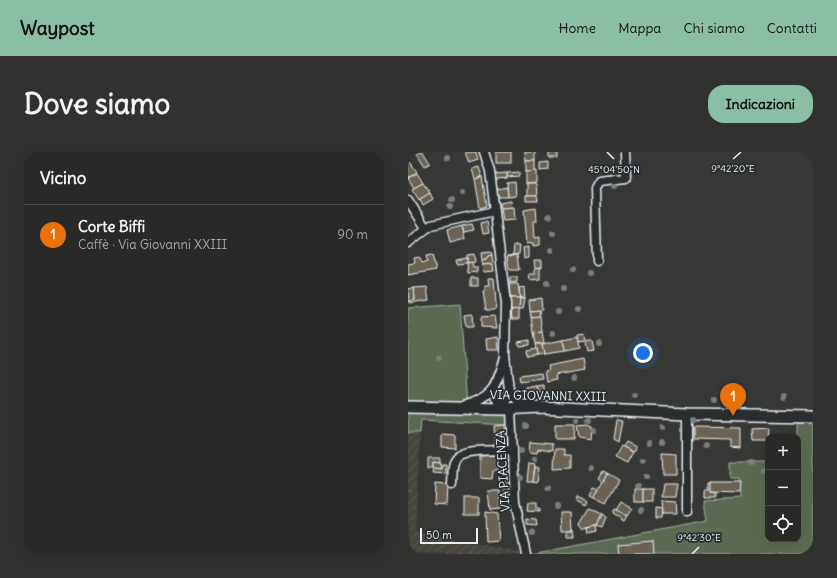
<!DOCTYPE html>
<html lang="it">
<meta charset="utf-8">
<style>
body{margin:0;font-family:Delius,sans-serif;background:#313230;color:#f1f3f6}
.controls{position:absolute;right:12px;bottom:12px;display:grid;overflow:hidden;border-radius:8px;box-shadow:0 4px 16px #0002}
.controls button{width:36px;height:36px;display:grid;place-items:center;padding:0;border:0;border-bottom:1px solid #454645;background:#292a28;color:#f1f3f6;font:20px sans-serif}
.scale{position:absolute;left:12px;bottom:10px;width:58px;box-sizing:border-box;padding-left:4px;border:2px solid #e8f1f8;border-top:0;font-size:11px;line-height:14px;white-space:nowrap;color:#e8f1f8;-webkit-text-stroke:3px #2a2d2e;paint-order:stroke}
.you{position:absolute;left:235px;top:201px;width:14px;height:14px;margin:-10px;border:3px solid #fff;border-radius:50%;background:#1a73e8;box-shadow:0 0 0 6px #1a73e833}
.badge{display:grid;place-items:center;width:26px;height:26px;border-radius:50%;background:#8abfa5;color:#fff;font-size:13px;font-weight:700}
.pin{position:absolute;translate:-50% -33px;filter:drop-shadow(0 1px 2px #0008)}
.pin::after{content:'';position:absolute;top:21px;width:14px;height:12px;background:inherit;clip-path:polygon(0 0,100% 0,50% 100%)}
.list{margin:0;padding:0;list-style:none}
h2{display:flex;justify-content:space-between;align-items:center;height:52px;margin:0;padding:0 16px;font-size:17px}
h2 small{font-size:13px;font-weight:400;color:#a5a7a8}
.list li{display:grid;grid-template-columns:26px 1fr auto;gap:12px;align-items:center;box-sizing:border-box;height:60px;padding:0 16px;border-top:1px solid #454645}
.list b{display:block;font-size:15px;white-space:nowrap}
.list p{margin:0;font-size:13px;white-space:nowrap;color:#a5a7a8}
.list em{font-size:13px;font-style:normal;color:#a5a7a8}
.icon{flex:none;width:22px;height:22px;fill:none;stroke:currentColor;stroke-width:2;stroke-linecap:round;stroke-linejoin:round}
.map{position:relative;flex:none;width:405px;height:402px;overflow:hidden;border-radius:16px}
header{display:flex;align-items:center;gap:24px;box-sizing:border-box;height:56px;padding:0 20px;background:#8abfa5;color:#111}
header strong{font-size:19px}
nav{display:flex;gap:22px;margin-inline-start:auto;font-size:14px}
.intro{display:flex;align-items:center;justify-content:space-between;box-sizing:border-box;height:96px;padding:0 24px}
h1{margin:0;font-size:28px}
.button{padding:10px 18px;border-radius:16px;background:#8abfa5;color:#111;font-size:14px;font-weight:700}
main{display:flex;gap:24px;padding:0 24px}
aside{flex:1;background:#292a28;border-radius:16px;box-shadow:0 4px 16px #0002}
.map>svg:first-child{display:block}
.industrial{fill:url(#industrial-furrows)}
.green{fill:#5c6a52;stroke:#a2aea5}
.building{fill:#6c6253;stroke:#e8f1f8}
.lines{fill:none;stroke-linecap:round;stroke-linejoin:round}
.street-casing{stroke:#e8f1f8;stroke-width:11}
.secondary-casing{stroke:#e8f1f8;stroke-width:14}
.street{stroke:#2a2d2e;stroke-width:8}
.secondary{stroke:#2a2d2e;stroke-width:11}
.tree{fill:#7a807c}
.ticks{fill:none;stroke:#e8f1f8;stroke-width:1.5}
.labels{text-anchor:middle;stroke-width:3.5;stroke-linejoin:round;paint-order:stroke}
.street-label{font-size:12px;fill:#e8f1f8;stroke:#2a2d2e}
.ticks-label{font-size:10px;text-anchor:middle;fill:#e8f1f8;stroke:#2a2d2e;stroke-width:3.5;stroke-linejoin:round;paint-order:stroke}
</style>
<header>
<strong>Waypost</strong>
<nav><a>Home</a><a>Mappa</a><a>Chi siamo</a><a>Contatti</a></nav>
</header>
<div class="intro"><h1>Dove siamo</h1><a class="button">Indicazioni</a></div>
<main>
<aside>
<h2>Vicino<small></small></h2>
<ul class="list">
<li><span class="badge" style="background:#e8710a">1</span><div><b>Corte Biffi</b><p>Caffè · Via Giovanni XXIII</p></div><em>90 m</em></li>
</ul>
</aside>
<div class="map">
<svg width="405" height="402" viewBox="0 0 405 402">
<defs>
<pattern id="industrial-furrows" width="10" height="10" patternUnits="userSpaceOnUse"><rect width="10" height="10" fill="#47453e"/><path d="M-1 1l2-2M0 10L10 0M9 11l2-2" fill="none" stroke="#62605b"/></pattern>
</defs>
<rect width="100%" height="100%" fill="#373835"/>
<filter id="ink" filterUnits="userSpaceOnUse"><feTurbulence type="fractalNoise" baseFrequency=".025" numOctaves="2"/><feDisplacementMap in="SourceGraphic" scale="8" xChannelSelector="R" yChannelSelector="G"/><feConvolveMatrix kernelMatrix="1 2 1 2 8 2 1 2 1" color-interpolation-filters="sRGB"/></filter>
<g filter="url(#ink)">
<polygon class="industrial" points="0,281 12,281 7,380 123,402 0,402"/>
<g class="green">
<polygon points="52,152 59,255 101,255 99,273 13,268 12,281 0,281 0,156"/>
<polygon points="390,267 405,268 405,402 123,402 300,369 297,349 332,347 331,327 322,327 322,310 360,310 360,387 390,387"/>
</g>
<g class="building">
<polygon points="8,0 15,0 22,11 17,14"/>
<polygon points="57,0 68,0 70,8 61,11"/>
<rect x="88" y="0" width="15" height="11"/>
<polygon points="117,0 127,0 127,9 118,9"/>
<rect x="141" y="0" width="8" height="6"/>
<rect x="118" y="9" width="9" height="11"/>
<polygon points="2,10 9,20 0,26 0,11"/>
<polygon points="140,10 140,17 132,18 132,11"/>
<polygon points="71,15 74,25 67,27 64,17"/>
<polygon points="129,19 129,31 118,32 118,20"/>
<polygon points="111,20 111,24 99,25 99,21"/>
<polygon points="9,21 15,31 6,36 0,26"/>
<polygon points="99,21 99,26 89,27 89,29 87,29 85,22"/>
<polygon points="74,25 79,54 72,56 67,27"/>
<polygon points="107,30 108,44 100,45 99,31"/>
<polygon points="15,31 22,41 11,48 4,37"/>
<polygon points="119,32 128,32 129,44 119,44"/>
<polygon points="99,35 100,45 90,45 89,37"/>
<polygon points="22,41 25,47 15,53 12,47"/>
<polygon points="118,44 129,44 130,49 118,49"/>
<polygon points="103,49 104,56 93,56 92,51"/>
<polygon points="106,55 107,68 95,69 93,56"/>
<polygon points="128,56 129,69 126,69 127,86 132,85 132,93 125,94 125,91 119,92 116,58"/>
<polygon points="79,69 81,81 75,82 73,71"/>
<polygon points="64,72 66,78 56,80 54,74"/>
<polygon points="54,74 57,87 42,91 39,78"/>
<polygon points="106,93 112,93 111,102 105,103"/>
<polygon points="121,95 121,106 116,107 115,96"/>
<polygon points="83,100 84,103 80,104 78,107 74,108 73,101"/>
<polygon points="66,102 67,110 59,111 59,103"/>
<polygon points="24,103 28,118 0,123 0,112 7,111 6,106 11,105 14,111 19,110 18,104"/>
<polygon points="84,103 85,112 74,113 74,108 78,107 80,104"/>
<polygon points="109,103 111,118 101,118 99,104"/>
<polygon points="59,106 59,111 49,112 48,108"/>
<polygon points="126,108 134,108 134,115 127,116"/>
<polygon points="64,110 65,115 69,115 69,120 60,121 59,111"/>
<polygon points="85,112 86,119 75,120 74,113"/>
<polygon points="132,115 132,127 122,128 121,122 127,122 127,116"/>
<polygon points="102,125 109,125 109,130 102,131"/>
<rect x="63" y="126" width="7" height="8"/>
<polygon points="80,126 86,126 88,152 87,158 78,158 75,139 77,139 77,134 81,134"/>
<polygon points="101,132 110,132 112,146 102,146"/>
<polygon points="19,135 21,148 2,151 0,150 0,145 1,149 7,148 6,136"/>
<polygon points="116,135 117,146 112,146 111,136"/>
<polygon points="6,136 7,148 1,149 0,137"/>
<polygon points="102,146 112,146 111,157 103,158"/>
<polygon points="112,146 117,146 115,157 111,157"/>
<polygon points="133,146 134,158 122,159 121,148"/>
<polygon points="111,157 111,167 104,167 103,158"/>
<polygon points="131,158 132,164 123,165 122,159"/>
<polygon points="64,162 65,175 58,175 56,163"/>
<polygon points="87,164 89,176 73,175 73,165"/>
<polygon points="132,164 134,180 125,181 123,165"/>
<polygon points="134,180 136,191 127,192 125,181"/>
<polygon points="176,182 177,189 170,190 169,183"/>
<polygon points="90,185 91,198 79,198 78,187"/>
<polygon points="169,185 171,196 157,199 155,188"/>
<polygon points="121,188 121,193 111,194 110,190"/>
<polygon points="155,188 157,199 136,202 134,192"/>
<polygon points="179,189 184,189 186,199 179,200 177,192"/>
<polygon points="127,192 134,192 136,202 129,203"/>
<polygon points="128,197 129,203 119,205 118,199"/>
<polygon points="175,207 177,218 148,223 149,228 139,230 137,219 141,218 140,214"/>
<polygon points="134,221 135,227 112,230 111,224"/>
<polygon points="136,233 136,240 130,241 129,234"/>
<polygon points="129,234 130,240 119,242 118,236"/>
<polygon points="208,268 214,269 210,290 205,287"/>
<polygon points="147,272 167,272 166,287 147,287"/>
<polygon points="179,272 184,274 183,287 171,285 169,273"/>
<polygon points="97,273 98,287 87,287 86,274"/>
<polygon points="285,275 333,276 333,296 322,295 322,288 285,287"/>
<polygon points="361,276 360,289 345,289 344,277"/>
<polygon points="34,282 47,283 47,296 34,295"/>
<polygon points="98,286 99,297 87,298 87,287"/>
<polygon points="122,290 144,292 144,299 130,297 129,301 121,300"/>
<polygon points="218,290 228,295 227,299 225,300 215,295"/>
<polygon points="213,294 225,300 219,311 207,305"/>
<polygon points="147,297 156,297 156,303 162,303 162,316 146,317"/>
<polygon points="254,301 268,302 268,322 255,322"/>
<polygon points="89,303 90,319 85,319 84,327 72,326 72,304"/>
<polygon points="98,305 103,305 102,342 97,341"/>
<polygon points="20,306 32,306 32,311 25,310 25,316 20,316"/>
<polygon points="25,310 32,311 34,317 25,316"/>
<polygon points="121,311 127,312 125,329 119,329"/>
<polygon points="34,312 38,312 38,322 25,321 26,316 34,317"/>
<polygon points="127,314 132,315 130,330 125,329"/>
<polygon points="195,319 199,321 195,329 191,326"/>
<polygon points="199,321 211,328 198,351 186,345"/>
<polygon points="300,331 303,331 302,341 307,342 307,346 297,346 297,339 300,339"/>
<polygon points="302,331 332,331 331,342 302,341"/>
<polygon points="27,332 40,333 39,353 26,352"/>
<polygon points="255,332 269,332 267,345 253,345"/>
<polygon points="186,335 191,337 186,345 182,343"/>
<rect x="227" y="337" width="8" height="13"/>
<rect x="235" y="337" width="9" height="13"/>
<polygon points="80,339 92,339 92,357 82,358"/>
<polygon points="170,344 180,349 178,353 168,347"/>
<rect x="57" y="346" width="14" height="16"/>
<polygon points="253,349 267,350 268,362 254,362"/>
<polygon points="213,350 224,356 219,364 208,358"/>
<polygon points="120,351 128,351 128,357 131,357 131,360 119,359"/>
<polygon points="182,356 194,362 189,373 177,376 173,371"/>
<polygon points="248,356 254,357 253,366 248,366"/>
<polygon points="206,357 219,364 216,369 204,361"/>
<polygon points="77,360 89,362 91,389 78,390"/>
<polygon points="153,360 164,360 165,378 154,378"/>
<polygon points="194,362 198,365 194,375 189,373"/>
<polygon points="119,367 128,368 129,374 119,373"/>
<polygon points="188,373 189,379 181,381 180,375"/>
<polygon points="165,376 166,376 167,385 160,385 160,378 165,378"/>
<polygon points="245,389 246,402 211,402 210,392"/>
</g>
<g class="lines">
<defs>
<g id="street">
<polyline points="76,0 82,19 98,152 97,203 101,238 96,257 87,245 86,236"/>
<polyline points="0,48 18,76"/>
<polyline points="0,91 23,73 87,59"/>
<polyline points="189,109 187,36 191,29 218,26 217,0"/>
<path d="M101,238C106,248 113,251 123,253"/>
<path d="M55,254C86,244 87,236 97,206"/>
<polyline points="103,257 107,350 118,402"/>
<path d="M44,333C45,325 43,311 49,305C57,296 93,299 105,298"/>
<polyline points="279,360 279,262"/>
</g>
<polyline id="secondary" points="0,255 96,257 132,255 279,262 405,264"/>
</defs>
<use href="#street" class="street-casing"/>
<use href="#secondary" class="secondary-casing"/>
<use href="#street" class="street"/>
<use href="#secondary" class="secondary"/>
</g>
<g class="tree">
<circle cx="40" cy="6" r="3"/>
<circle cx="207" cy="34" r="3"/>
<circle cx="54" cy="41" r="3"/>
<circle cx="44" cy="48" r="3"/>
<circle cx="42" cy="55" r="3"/>
<circle cx="141" cy="64" r="3"/>
<circle cx="145" cy="81" r="3"/>
<circle cx="144" cy="98" r="3"/>
<circle cx="165" cy="118" r="3"/>
<circle cx="181" cy="121" r="3"/>
<circle cx="139" cy="131" r="3"/>
<circle cx="155" cy="137" r="3"/>
<circle cx="171" cy="157" r="3"/>
<circle cx="150" cy="160" r="3"/>
<circle cx="145" cy="181" r="3"/>
<circle cx="191" cy="192" r="3"/>
<circle cx="31" cy="206" r="3"/>
<circle cx="166" cy="226" r="3"/>
<circle cx="226" cy="243" r="3"/>
<circle cx="376" cy="245" r="3"/>
<circle cx="306" cy="248" r="3"/>
<circle cx="169" cy="268" r="3"/>
<circle cx="181" cy="268" r="3"/>
<circle cx="285" cy="268" r="3"/>
<circle cx="118" cy="274" r="3"/>
<circle cx="255" cy="276" r="3"/>
<circle cx="186" cy="278" r="3"/>
<circle cx="254" cy="290" r="3"/>
<circle cx="241" cy="291" r="3"/>
<circle cx="298" cy="294" r="3"/>
<circle cx="113" cy="299" r="3"/>
<circle cx="127" cy="307" r="3"/>
<circle cx="235" cy="308" r="3"/>
<circle cx="343" cy="311" r="3"/>
<circle cx="183" cy="316" r="3"/>
<circle cx="356" cy="319" r="3"/>
<circle cx="112" cy="325" r="3"/>
<circle cx="238" cy="325" r="3"/>
<circle cx="230" cy="334" r="3"/>
<circle cx="140" cy="336" r="3"/>
<circle cx="148" cy="354" r="3"/>
<circle cx="233" cy="358" r="3"/>
<circle cx="124" cy="381" r="3"/>
</g>
</g>
<path class="ticks" d="M199,0L206,7M325,7L333,0M284,402L291,395"/>
<g class="labels">
<g class="street-label">
<text transform="translate(140 244) rotate(1)" y="4">VIA GIOVANNI XXIII</text>
<text transform="translate(95 319) rotate(-94)" y="4">VIA PIACENZA</text>
</g>
</g>
<g class="ticks-label">
<text x="325" y="20">9°42'20"E</text>
<text x="206" y="21">45°04'50"N</text>
<text x="291" y="389">9°42'30"E</text>
</g>
</svg>
<div class="controls">
<button>+</button>
<button>−</button>
<button><svg class="icon" aria-label="locate" viewBox="0 0 24 24"><circle cx="12" cy="12" r="6"/><path d="M12 2v4M12 18v4M2 12h4M18 12h4"/></svg></button>
</div>
<div class="scale">50 m</div>
<div class="you"></div>
<div class="pin badge" style="left:325px;top:264px;background:#e8710a">1</div>
</div>
</main>
